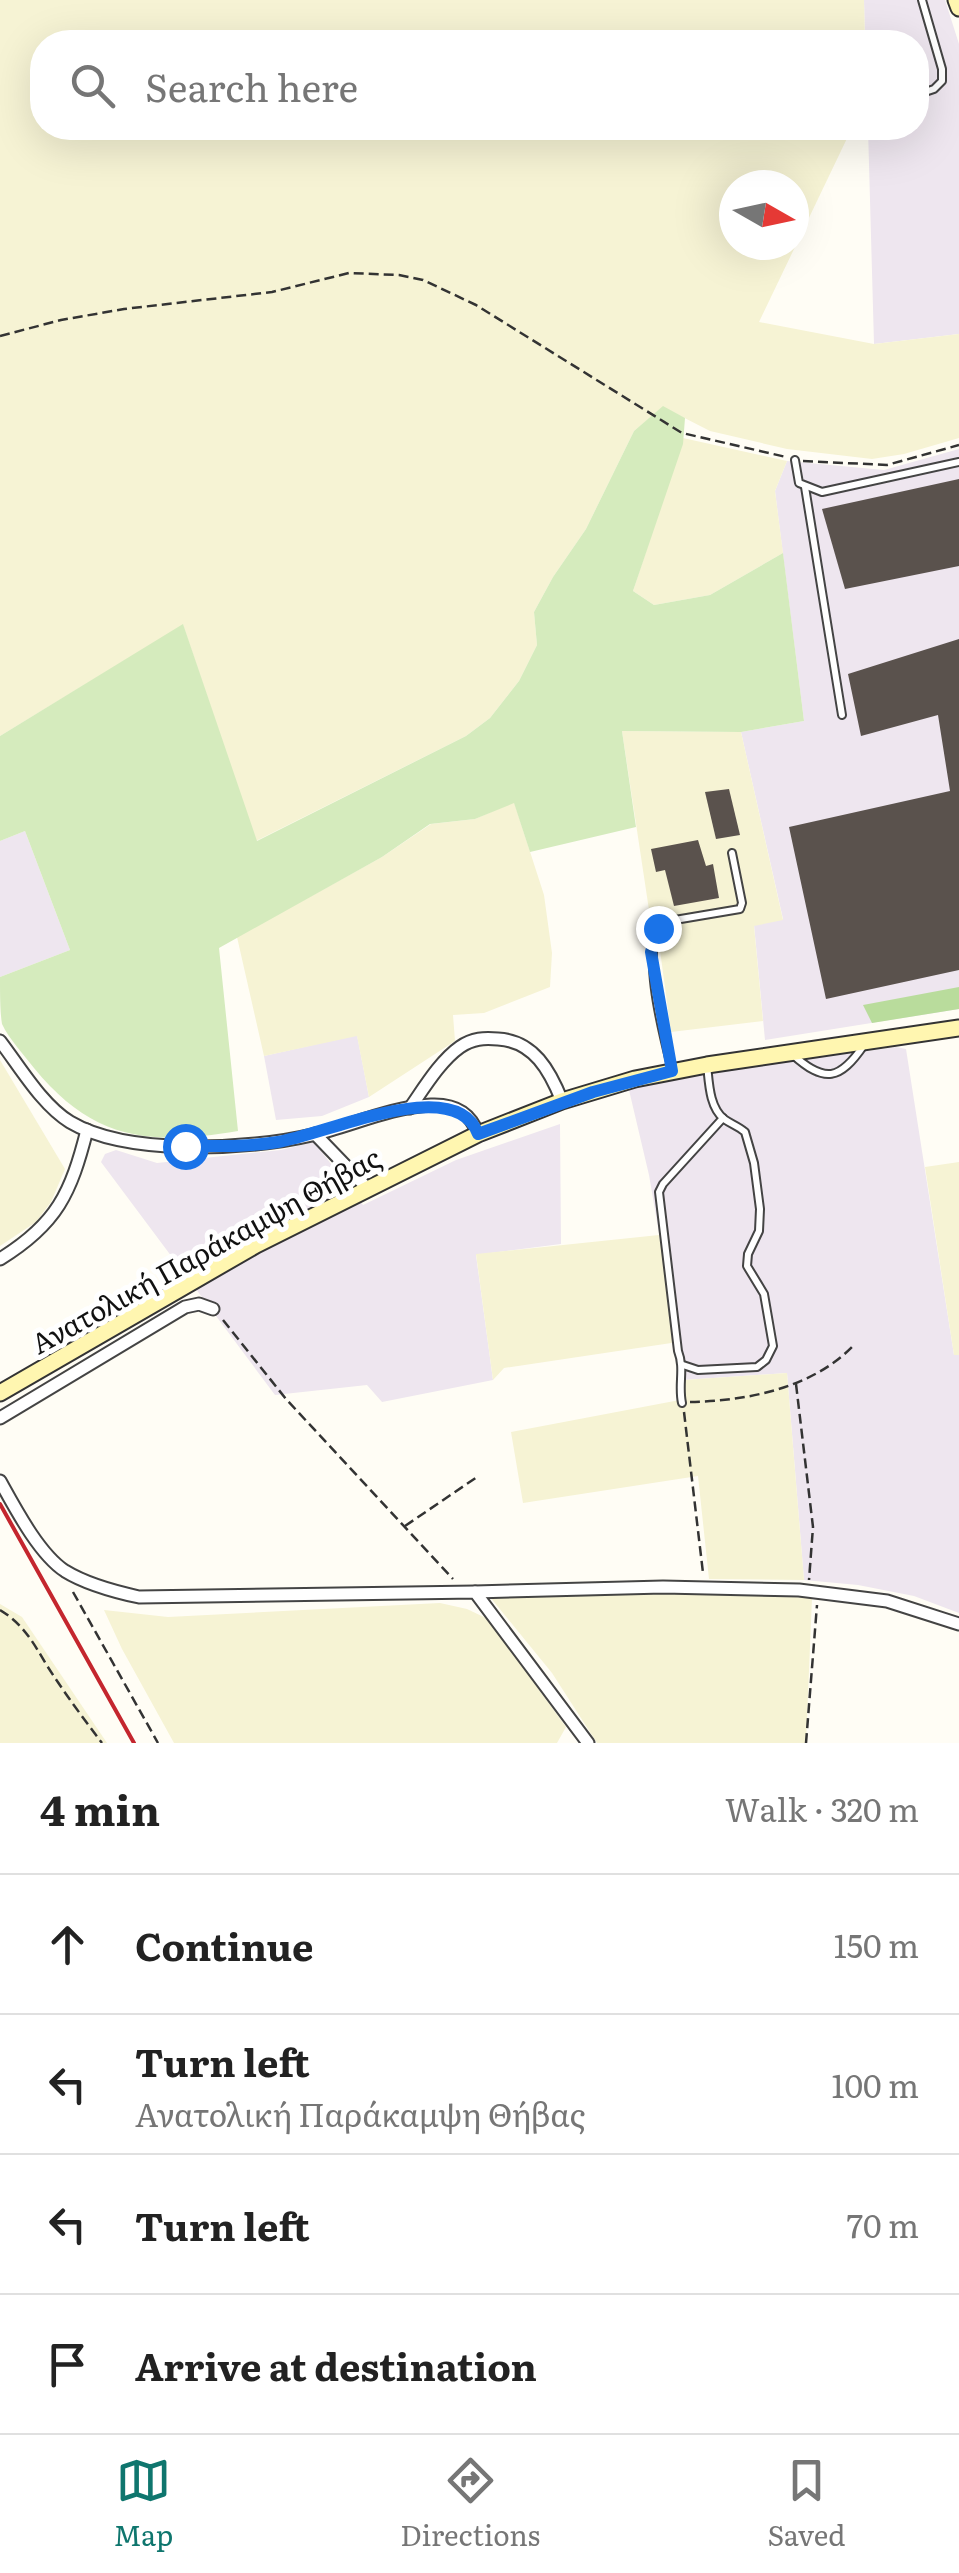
<!DOCTYPE html>
<meta charset="utf-8">
<style>
body{margin:0;font-family:Literata,serif;background:#f6f6f6;color:#222}
.compass{position:absolute;left:719px;top:170px;width:90px;height:90px;border-radius:50%;background:#fff;box-shadow:0 10px 40px #0002;rotate:99deg}
.stop{position:absolute;width:30px;height:30px;margin:-22px;border:8px solid #1a73e8;border-radius:50%;background:#fff}
.stop.end{background:#1a73e8;border-color:#fff;box-shadow:0 2px 10px #0008}
.list{margin:0;padding:0;list-style:none}
h2{display:flex;justify-content:space-between;align-items:center;height:130px;margin:0;padding:0 40px;font-size:42px}
h2 small{font-size:32px;font-weight:400;color:#767676}
.list li{display:grid;grid-template-columns:65px 1fr auto;gap:30px;align-items:center;box-sizing:border-box;height:140px;padding:0 40px;border-top:2px solid #e0e0e0}
.list b{display:block;font-size:38px;white-space:nowrap}
.list p{margin:0;font-size:32px;white-space:nowrap;color:#767676}
.list em{font-size:32px;font-style:normal;color:#767676}
.icon{flex:none;width:55px;height:55px;fill:none;stroke:currentColor;stroke-width:2;stroke-linecap:round;stroke-linejoin:round}
.map{position:relative;flex:none;width:959px;height:1743px;overflow:hidden}
.search{position:absolute;background:#fff;box-shadow:0 10px 40px #0002;left:30px;right:30px;top:30px;height:110px;display:flex;align-items:center;gap:25px;box-sizing:border-box;padding:0 35px;border-radius:40px;color:#767676;font-size:38px}
.sheet{height:690px;background:#fff}
nav{display:flex;justify-content:space-around;align-items:center;box-sizing:border-box;height:140px;border-top:2px solid #e0e0e0;background:#fff;font-size:28px;color:#767676}
nav a{display:grid;justify-items:center;gap:5px}
nav .on{color:#0f766e}
.map>svg:first-child{display:block}
.industrial{fill:#eee6ef}
.farmland{fill:#f6f3d4;fill-rule:evenodd}
.green{fill:#d5ebbd}
.forest{fill:#b9dc9c}
.building{fill:#5a524d}
.lines{fill:none;stroke-linecap:round;stroke-linejoin:round}
.lane-casing{stroke:#444;stroke-width:10}
.street-casing{stroke:#444;stroke-width:15}
.secondary-casing{stroke:#333;stroke-width:19}
.path{stroke:#333;stroke-width:2.5;stroke-dasharray:10 5;stroke-linecap:butt}
.lane{stroke:#fff;stroke-width:6}
.street{stroke:#fff;stroke-width:11}
.secondary{stroke:#fff6b0;stroke-width:15}
.rail{stroke:#c4262e;stroke-width:4}
.route{stroke:#1a73e8;stroke-width:12}
.labels{text-anchor:middle;stroke-width:10;stroke-linejoin:round;paint-order:stroke}
.street-label{font-size:28px;fill:#111;stroke:#fff}
</style>
<div class="map">
<svg width="959" height="1743" viewBox="0 0 959 1743">
<rect width="100%" height="100%" fill="#fffdf5"/>
<g class="industrial">
<polygon points="864,0 945,0 959,44 959,334 874,344 868,128 916,128 916,42 865,42"/>
<polygon points="959,449 959,1009 765,1040 754,925 783,919 741,732 804,721 775,491 787,461 884,470"/>
<polygon points="25,831 70,950 0,977 0,841"/>
<polygon points="357,1035 369,1097 322,1116 276,1120 264,1056"/>
<polygon points="896,1047 906,1049 954,1355 959,1355 959,1613 914,1596 858,1585 804,1580 787,1373 684,1380 649,1175 629,1090 682,1076"/>
<polygon points="560,1124 561,1244 476,1255 493,1380 382,1402 367,1385 275,1395 101,1162 105,1154 116,1150 157,1163 281,1150 314,1142 363,1205 456,1160"/>
</g>
<g class="farmland">
<path d="M0,0H864L865,42H42V128H852L759,322L874,344L959,334V438L904,454L872,459L787,449L710,431L663,407L634,431L586,529L553,577L534,612L537,645L519,681L490,718L466,736L256,841L183,625L0,736ZM734,185H794V245H734Z"/>
<polygon points="683,438 787,461 775,491 783,553 710,595 654,605 633,591"/>
<polygon points="622,731 741,732 783,920 754,926 763,1021 671,1032 659,943 654,943"/>
<polygon points="514,802 544,895 552,953 550,987 484,1013 453,1015 455,1041 369,1097 357,1036 264,1056 237,937 382,857 431,824 475,819"/>
<polygon points="0,1060 65,1169 51,1202 36,1222 0,1246"/>
<polygon points="959,1162 959,1355 954,1355 925,1167"/>
<polygon points="659,1235 678,1342 504,1368 493,1380 476,1254"/>
<polygon points="787,1373 804,1580 709,1579 698,1476 523,1503 511,1432 685,1399 684,1380"/>
<polygon points="720,1593 812,1598 806,1743 597,1743 552,1673 490,1597"/>
<polygon points="440,1603 467,1609 488,1619 566,1727 557,1743 174,1743 122,1649 104,1610 168,1617"/>
<polygon points="0,1604 22,1617 107,1743 0,1743"/>
</g>
<path class="green" d="M663,406L685,418L683,444L633,591L654,605L710,595L783,553L804,721L741,732L622,731L636,827L530,852L514,803L475,819L430,824L382,857L219,948L238,1131C149,1146 93,1140 34,1068C24,1055 9,1039 2,1024C0,1012 0,991 0,977L70,950L25,831L0,841V736L183,624L257,841L466,736L490,718L519,681L537,645L534,612L553,577L586,529L634,431Z"/>
<polygon class="forest" points="959,987 959,1009 872,1023 863,1005"/>
<g class="building">
<polygon points="959,479 959,566 845,589 822,509"/>
<polygon points="959,639 959,970 826,999 789,827 950,791 938,715 861,736 848,674"/>
<polygon points="729,789 740,835 716,839 705,792"/>
<polygon points="698,840 706,866 713,864 719,898 674,906 665,870 656,872 651,849"/>
</g>
<g class="lines">
<defs>
<g id="lane">
<polyline points="916,95 934,89 942,81 942,69 922,0"/>
<polyline points="795,460 799,483 822,492 959,462"/>
<polyline points="805,487 842,715"/>
<path d="M792,1054C825,1084 840,1080 864,1045"/>
<path d="M672,1070C664,1038 639,947 663,922L740,909L742,903L732,853"/>
<path d="M683,1365L698,1370L757,1367L766,1360L773,1346L764,1294L747,1266L748,1254L759,1231L760,1209L754,1163L745,1132C738,1126 731,1124 724,1119C709,1107 709,1082 707,1065"/>
<path d="M682,1403C678,1384 685,1369 678,1351L659,1192L663,1184L723,1118"/>
</g>
<g id="street">
<path d="M0,1041C20,1067 42,1105 70,1122C127,1156 249,1150 312,1135C351,1126 390,1107 431,1105C454,1104 470,1112 478,1134"/>
<path d="M410,1108C424,1088 440,1061 460,1047C473,1038 484,1038 498,1039C534,1041 550,1071 562,1101"/>
<polyline points="315,1134 368,1189"/>
<path d="M0,1259C57,1224 71,1193 87,1130"/>
<polyline points="0,1418 185,1307 199,1304 213,1309"/>
<path d="M0,1481C15,1508 39,1554 65,1571C86,1584 116,1592 139,1597L475,1592L588,1743"/>
<polyline points="475,1592 663,1587 799,1590 887,1601 959,1624"/>
</g>
<g id="secondary">
<polyline points="956,0 959,8"/>
<polyline points="0,1393 256,1245 478,1134 562,1101 635,1079 707,1065 959,1028"/>
</g>
</defs>
<use href="#lane" class="lane-casing"/>
<use href="#street" class="street-casing"/>
<use href="#secondary" class="secondary-casing"/>
<g class="path">
<polyline points="0,336 61,320 124,309 272,292 349,273 399,275 423,280 476,305 682,433 786,457"/>
<polyline points="803,461 887,465 959,445"/>
<polyline points="223,1320 286,1399 453,1579"/>
<polyline points="796,1384 813,1527 809,1580"/>
<path d="M690,1402C747,1401 813,1388 854,1345"/>
<polyline points="684,1412 703,1573"/>
<polyline points="405,1526 477,1477"/>
<polyline points="73,1592 158,1743"/>
<path d="M0,1610C23,1624 33,1642 46,1664C63,1691 83,1718 102,1743"/>
<polyline points="806,1743 817,1605"/>
</g>
<use href="#lane" class="lane"/>
<use href="#street" class="street"/>
<use href="#secondary" class="secondary"/>
<polyline class="rail" points="0,1504 134,1743"/>
</g>
<g class="lines">
<path class="route" d="M185,1146C216,1146 248,1147 278,1142C327,1134 456,1073 478,1134L593,1092L672,1071L651,952L658,928"/>
</g>
<g class="labels">
<g class="street-label">
<text transform="translate(206 1251) rotate(-29)" y="10">Ανατολική Παράκαμψη Θήβας</text>
</g>
</g>
</svg>
<svg class="compass" viewBox="-18 -18 36 36"><path d="M0-13l5 13h-10z" fill="#e53935"/><path d="M0 13l5-13h-10z" fill="#767676"/></svg>
<div class="stop" style="left:185px;top:1146px"></div>
<div class="stop end" style="left:658px;top:928px"></div>
<div class="search"><svg class="icon" aria-label="search" viewBox="0 0 24 24"><circle cx="10" cy="10" r="6"/><path d="M15 15l6 6"/></svg>Search here</div>
</div>
<section class="sheet">
<h2>4 min<small>Walk · 320 m</small></h2>
<ul class="list">
<li><svg class="icon" aria-label="ahead" viewBox="0 0 24 24"><path d="M12 20V5M6 11l6-6 6 6"/></svg><div><b>Continue</b></div><em>150 m</em></li>
<li><svg class="icon" aria-label="left" viewBox="0 0 24 24"><path d="M17 20v-9H6M10 6l-5 5 5 5"/></svg><div><b>Turn left</b><p>Ανατολική Παράκαμψη Θήβας</p></div><em>100 m</em></li>
<li><svg class="icon" aria-label="left" viewBox="0 0 24 24"><path d="M17 20v-9H6M10 6l-5 5 5 5"/></svg><div><b>Turn left</b></div><em>70 m</em></li>
<li><svg class="icon" aria-label="arrive" viewBox="0 0 24 24"><path d="M6 21V4h12l-3 4 3 4H6"/></svg><div><b>Arrive at destination</b></div></li>
</ul>
</section>
<nav>
<a class="on"><svg class="icon" aria-label="map" viewBox="0 0 24 24"><path d="M3 6l6-2 6 2 6-2v14l-6 2-6-2-6 2zM9 4v14M15 6v14"/></svg>Map</a>
<a><svg class="icon" aria-label="directions" viewBox="0 0 24 24"><path d="M12 3l9 9-9 9-9-9zM9 14v-3h6M13 9l2 2-2 2"/></svg>Directions</a>
<a><svg class="icon" aria-label="saved" viewBox="0 0 24 24"><path d="M7 4h10v16l-5-4-5 4z"/></svg>Saved</a>
</nav>
